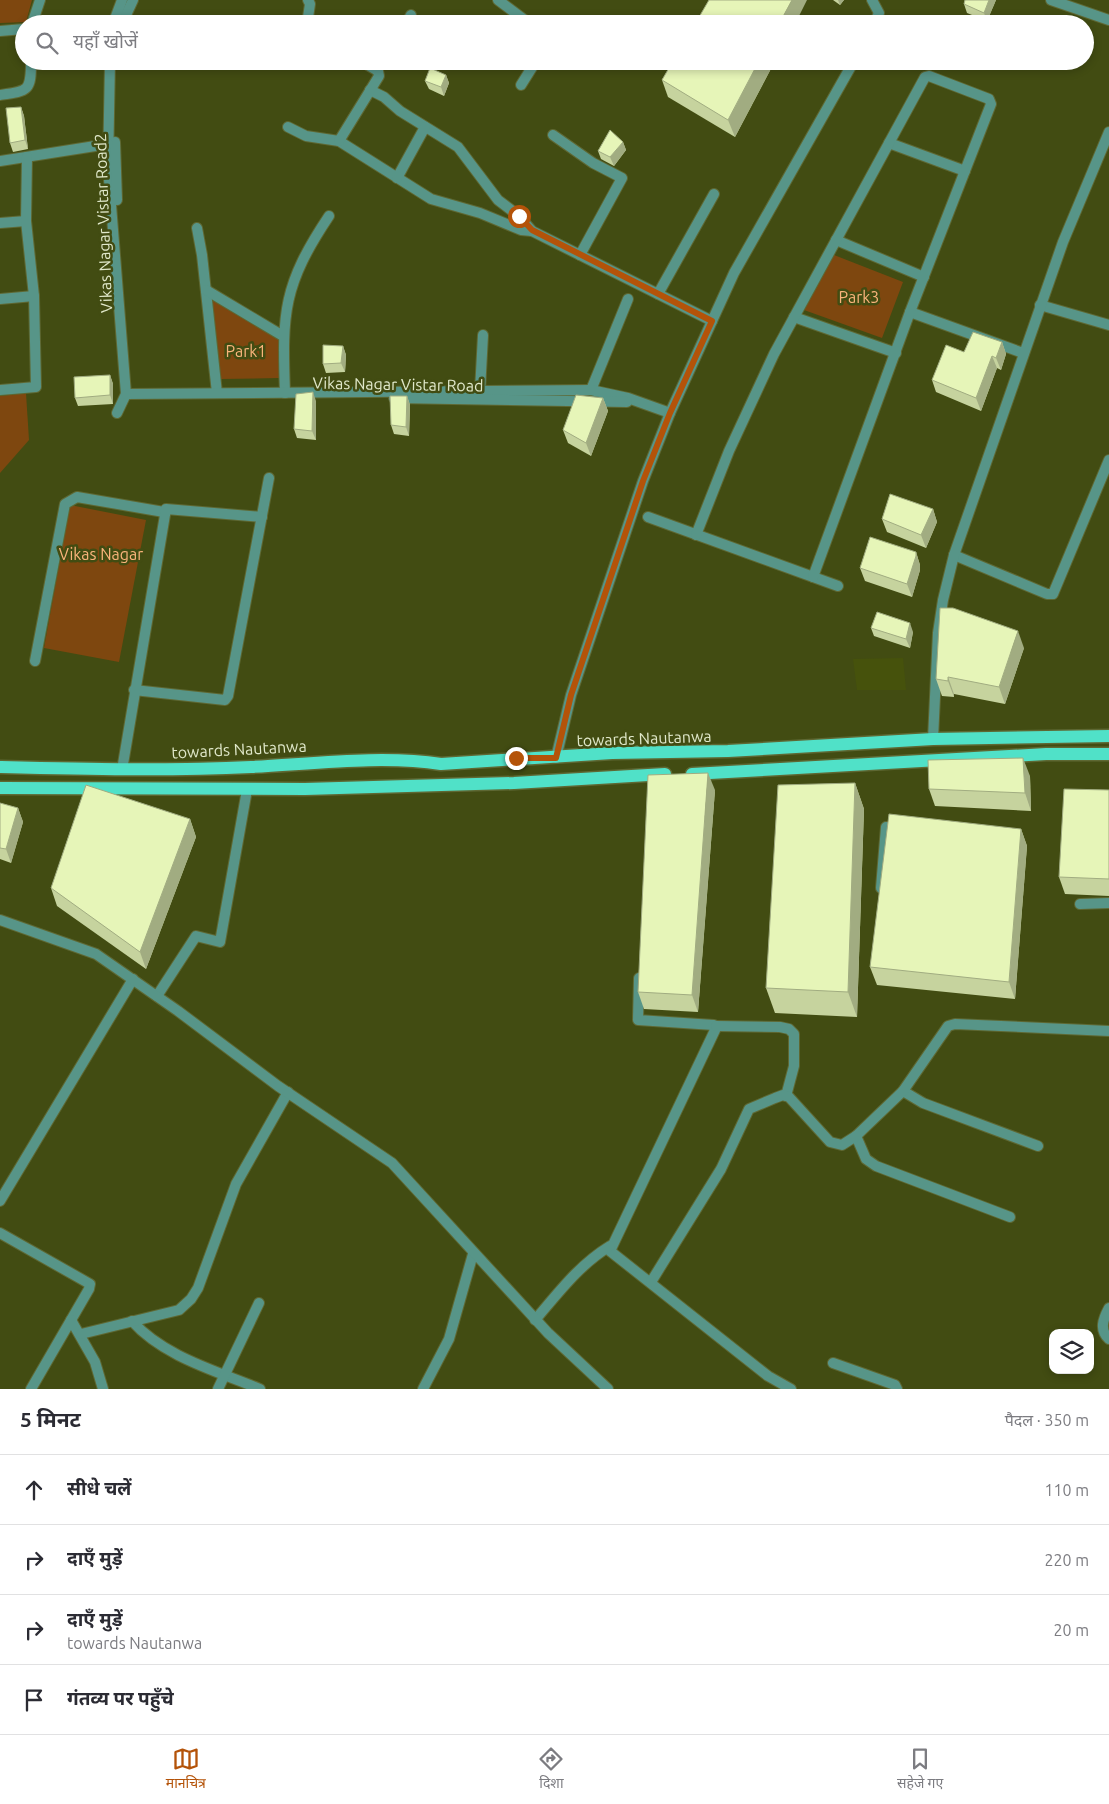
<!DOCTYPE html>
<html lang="hi">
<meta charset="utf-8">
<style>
body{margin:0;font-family:Ubuntu,"Noto Sans Devanagari",sans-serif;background:#f2f2f3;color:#2b2b33}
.controls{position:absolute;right:15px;bottom:15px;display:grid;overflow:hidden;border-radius:10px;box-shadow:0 2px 8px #0003}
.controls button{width:45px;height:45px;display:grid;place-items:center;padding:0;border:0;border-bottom:1px solid #e1e1e2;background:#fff;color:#2b2b33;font:25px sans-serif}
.stop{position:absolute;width:15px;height:15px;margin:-11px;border:4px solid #b45309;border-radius:50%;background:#fff}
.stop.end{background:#b45309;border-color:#fff;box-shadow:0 1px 5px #0008}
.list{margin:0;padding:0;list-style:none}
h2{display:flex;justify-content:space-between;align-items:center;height:65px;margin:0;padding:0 20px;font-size:21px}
h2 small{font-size:16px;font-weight:400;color:#7c7c81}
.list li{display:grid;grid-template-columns:32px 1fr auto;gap:15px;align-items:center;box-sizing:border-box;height:70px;padding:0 20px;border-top:1px solid #e1e1e2}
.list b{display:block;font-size:19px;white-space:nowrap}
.list p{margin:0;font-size:16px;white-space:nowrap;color:#7c7c81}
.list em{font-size:16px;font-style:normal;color:#7c7c81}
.icon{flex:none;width:28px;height:28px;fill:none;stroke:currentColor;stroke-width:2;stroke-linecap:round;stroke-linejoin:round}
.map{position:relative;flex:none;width:1109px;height:1389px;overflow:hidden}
.search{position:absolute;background:#fff;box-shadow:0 2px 8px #0003;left:15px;right:15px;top:15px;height:55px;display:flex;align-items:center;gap:12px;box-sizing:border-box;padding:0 18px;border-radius:28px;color:#7c7c81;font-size:19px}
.sheet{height:345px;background:#fff}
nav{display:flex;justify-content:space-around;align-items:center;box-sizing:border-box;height:70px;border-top:1px solid #e1e1e2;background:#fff;font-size:14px;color:#7c7c81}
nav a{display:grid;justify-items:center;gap:2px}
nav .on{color:#b45309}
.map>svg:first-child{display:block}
.built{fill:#46520c}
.green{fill:#7e470f}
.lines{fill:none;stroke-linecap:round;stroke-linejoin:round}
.minor-casing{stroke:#5e6833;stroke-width:12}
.tertiary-casing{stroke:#5e6833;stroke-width:12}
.primary-casing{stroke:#5e6833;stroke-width:15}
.minor{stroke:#579588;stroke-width:10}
.tertiary{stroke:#579588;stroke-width:10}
.primary{stroke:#50e1c8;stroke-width:12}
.wall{fill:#c6d39e}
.shaded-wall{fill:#a1ac81}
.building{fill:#e6f5b8;stroke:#a1ac81}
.route{stroke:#b45309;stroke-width:6}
.labels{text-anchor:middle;stroke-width:5;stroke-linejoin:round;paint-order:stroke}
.street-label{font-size:16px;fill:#e0e8ca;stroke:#424c12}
.park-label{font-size:16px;fill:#fab47c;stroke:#424c12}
</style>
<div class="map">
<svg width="1109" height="1389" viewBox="0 0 1109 1389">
<rect width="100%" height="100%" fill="#424c12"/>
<polygon class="built" points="903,658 906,690 857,690 853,659"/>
<g class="green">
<polygon points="0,0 32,0 26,22 0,23"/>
<polygon points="834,255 903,282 882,338 804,310"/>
<polygon points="211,299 279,338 279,378 221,379"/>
<polygon points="26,393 29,440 0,473 0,396"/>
<polygon points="70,505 146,520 119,662 44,648"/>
</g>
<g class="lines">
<defs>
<g id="minor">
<polyline points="498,0 530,24"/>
<polyline points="872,0 879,13 874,24"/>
<polyline points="1051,0 1109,20"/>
<polyline points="32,24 40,0"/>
<polyline points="113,24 122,0"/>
<polyline points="122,24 133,0"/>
<polyline points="307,24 310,4 308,0"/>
<polyline points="406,24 411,15"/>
<polyline points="0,31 24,29"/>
<polyline points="110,61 108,167 126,394 117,413"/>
<polyline points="521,85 536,61"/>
<polyline points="370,90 384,97 400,111 458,147 498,200 519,216 532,231 712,321"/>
<path d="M0,95C29,91 31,91 31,61"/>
<polyline points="288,127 306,136 339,141 431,199 480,213 521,230 532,231"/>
<polyline points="553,135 593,163 622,178 580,255"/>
<polyline points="339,141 379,76 378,71 361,61"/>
<polyline points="115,142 117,200"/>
<polyline points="889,143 965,171"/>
<polyline points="0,161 108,144"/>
<polyline points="397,178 425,127"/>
<polyline points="0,223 26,221"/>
<polyline points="197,228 202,255 217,393"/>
<polyline points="836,240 924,277"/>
<polyline points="206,290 283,336"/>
<polyline points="658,294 714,194"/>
<polyline points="0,299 34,296"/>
<polyline points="1040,305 1109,325"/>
<polyline points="910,312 1023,353"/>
<polyline points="794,317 896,353"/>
<polyline points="0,390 36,387 34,296 26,221 27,157"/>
<polyline points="591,390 628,299"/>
<polyline points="480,391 483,335"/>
<path d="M285,393C282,312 283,285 329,216"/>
<polyline points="126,394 591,390 628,398 670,413"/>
<polyline points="394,398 627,402"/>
<polyline points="648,517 838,586"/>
<polyline points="696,535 729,451 774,354 925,77 929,76 989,99 991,104 910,312 813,577"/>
<polyline points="954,555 1047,594 1053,594 1109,460"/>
<polyline points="35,661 65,504 77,497 164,512"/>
<polyline points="134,690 225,700 228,696 269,478"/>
<polyline points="933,739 938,633 943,600 954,555 1063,242 1109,132"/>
<polyline points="556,758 571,695 643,481 670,413 734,273 854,61"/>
<polyline points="122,770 166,509 262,517"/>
<polyline points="881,888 886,827"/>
<polyline points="1080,904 1109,903"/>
<polyline points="639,978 638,1020 714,1025 716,1028 610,1251 768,1376 791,1389"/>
<polyline points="157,996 196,936 220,942 247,790"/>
<polyline points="716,1026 780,1027 789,1029 794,1034 794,1066 786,1096"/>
<polyline points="903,1091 923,1103 1038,1146"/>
<polyline points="856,1136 866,1159 876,1166 1010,1217"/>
<polyline points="0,1201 133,979"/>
<polyline points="0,1233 90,1284 89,1289 31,1389"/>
<polyline points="651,1282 721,1169 749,1109 775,1098 783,1095 789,1097 830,1142 842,1145 856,1136 903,1091 948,1026 955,1024 1109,1031"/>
<path d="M1109,1308C1103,1319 1099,1330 1109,1339"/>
<polyline points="71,1320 95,1362 103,1389"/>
<path d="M535,1320C559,1292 579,1265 610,1246"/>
<path d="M132,1321C164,1357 217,1371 260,1389"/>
<polyline points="81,1334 179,1310 191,1299 198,1288 236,1184 288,1092"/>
<polyline points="833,1363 895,1385 897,1389"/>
<polyline points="218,1389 259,1303"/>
<polyline points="423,1389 449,1339 473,1254"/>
</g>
<polyline id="tertiary" points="0,920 96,954 178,1011 278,1086 392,1163 548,1333 608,1389"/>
<g id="primary">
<path d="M0,767C84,769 167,771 251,767C311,764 382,755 441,764L612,753L728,751L933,739L1109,736"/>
<polyline points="692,774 1046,754 1109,754"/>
<polyline points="0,788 305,789 514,783 665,774"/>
</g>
</defs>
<use href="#minor" class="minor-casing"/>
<use href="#tertiary" class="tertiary-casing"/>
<use href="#primary" class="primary-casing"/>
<use href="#minor" class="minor"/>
<use href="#tertiary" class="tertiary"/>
<use href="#primary" class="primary"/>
</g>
<g class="wall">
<polygon points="833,0 844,0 840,5"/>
<polygon points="965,0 996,0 987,21 967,13 964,4"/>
<polygon points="673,61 775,61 735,137 668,97 662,80"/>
<polygon points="446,75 449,83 444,96 429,89 425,81"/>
<polygon points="21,107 24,116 28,149 13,152 10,143"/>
<polygon points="623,142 626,150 614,166 601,159 598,151"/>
<polygon points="1002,342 1006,354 1001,370 997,368 981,411 936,392 932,380 964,352"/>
<polygon points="343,346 346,355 345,372 326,373 323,364"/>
<polygon points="110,375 113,384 113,404 78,406 75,398"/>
<polygon points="407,396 410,405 409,436 394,434 391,425"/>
<polygon points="603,398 608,411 591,456 568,443 563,430"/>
<polygon points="316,401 316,440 297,438 294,429"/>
<polygon points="933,509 937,522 926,548 887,532 882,519"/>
<polygon points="916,552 920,565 920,570 912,597 865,581 860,568"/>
<polygon points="871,628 913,632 910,648 874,636"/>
<polygon points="1024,648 1005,704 954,694 954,697 942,696 936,679"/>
<polygon points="1030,776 1031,811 935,806 929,789"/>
<polygon points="855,783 864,809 857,1017 775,1013 766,988"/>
<polygon points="715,790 698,1012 644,1009 638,992"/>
<polygon points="1109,790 1109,896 1065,894 1059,877"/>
<polygon points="0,803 18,808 23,822 11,863 0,859"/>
<polygon points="190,819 196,837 146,969 57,906 51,888"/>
<polygon points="1021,829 1027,846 1015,999 877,985 870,967"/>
</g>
<g class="shaded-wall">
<polygon points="792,0 807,0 795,24 779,24"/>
<polygon points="838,0 844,0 840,5"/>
<polygon points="989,0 996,0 987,21 984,13"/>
<polygon points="759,61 775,61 735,137 728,120"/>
<polygon points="446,75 449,83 444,96 441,87"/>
<polygon points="21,107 24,116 28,149 25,140"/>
<polygon points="623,142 626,150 614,166 610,157"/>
<polygon points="1002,342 1006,354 1001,370 996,358"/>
<polygon points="343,346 346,355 345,372 341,363"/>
<polygon points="992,356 997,368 981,411 976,398"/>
<polygon points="110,375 113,384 113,404 110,395"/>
<polygon points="313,392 316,401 316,440 312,431"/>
<polygon points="407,396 410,405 409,436 406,427"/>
<polygon points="603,398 608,411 591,456 586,443"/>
<polygon points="933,509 937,522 926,548 921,535"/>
<polygon points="916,552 920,565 920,570 912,597 907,584"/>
<polygon points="910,623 913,632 910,648 906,639"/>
<polygon points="1018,631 1024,648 1005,704 999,687"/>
<polygon points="948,677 954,694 954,697 948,681"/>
<polygon points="1023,758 1030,776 1031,811 1025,793"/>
<polygon points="708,773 715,790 698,1012 692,995"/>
<polygon points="855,783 864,809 857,1017 848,992"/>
<polygon points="18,808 23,822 11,863 6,849"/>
<polygon points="190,819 196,837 146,969 140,952"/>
<polygon points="1021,829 1027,846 1015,999 1009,982"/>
</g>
<g class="building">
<polygon points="709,0 792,0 779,24 695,24"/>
<polygon points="965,0 989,0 984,13 964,4"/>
<polygon points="673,61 759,61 728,120 662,80"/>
<polygon points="430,68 446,75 441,87 425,81"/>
<polygon points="21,107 25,140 10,143 6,108"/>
<polygon points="610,130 623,142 610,157 598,151"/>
<polygon points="973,332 1002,342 996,358 992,356 976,398 932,380 946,345 964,352"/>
<polygon points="323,345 343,346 341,363 323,364"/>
<polygon points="110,375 110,395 75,398 74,377"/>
<polygon points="313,392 312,431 294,429 296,394"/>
<polygon points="576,395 603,398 586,443 563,430"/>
<polygon points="390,396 407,396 406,427 391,425"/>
<polygon points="890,494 933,509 921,535 882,519"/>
<polygon points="870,537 916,552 916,556 907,584 860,568"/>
<polygon points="940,608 953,608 1018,631 999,687 948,677 948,681 936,679"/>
<polygon points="877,612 910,623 906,639 871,628"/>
<polygon points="1023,758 1025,793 929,789 928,760"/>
<polygon points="708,773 692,995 638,992 648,775"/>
<polygon points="855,783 848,992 766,988 778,785"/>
<polygon points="86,785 190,819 140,952 51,888"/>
<polygon points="1064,789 1109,790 1109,879 1059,877"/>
<polygon points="0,803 18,808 6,849 0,848"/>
<polygon points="889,814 1021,829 1009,982 870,967"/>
</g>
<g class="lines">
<polyline class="route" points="516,758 556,758 571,695 643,481 670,413 712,321 532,230 519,216"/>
</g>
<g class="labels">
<g class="street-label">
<text transform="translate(103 223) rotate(-92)" y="6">Vikas Nagar Vistar Road2</text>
<text transform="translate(398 384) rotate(1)" y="6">Vikas Nagar Vistar Road</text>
<text transform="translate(644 738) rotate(-2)" y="6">towards Nautanwa</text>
<text transform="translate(239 749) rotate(-3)" y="6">towards Nautanwa</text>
</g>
<g class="park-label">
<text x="859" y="303">Park3</text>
<text x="246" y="357">Park1</text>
<text x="101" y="560">Vikas Nagar</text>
</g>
</g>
</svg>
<div class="controls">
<button><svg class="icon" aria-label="layers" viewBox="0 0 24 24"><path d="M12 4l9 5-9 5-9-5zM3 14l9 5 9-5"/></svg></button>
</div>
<div class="stop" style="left:519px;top:216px"></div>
<div class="stop end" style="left:516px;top:758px"></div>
<div class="search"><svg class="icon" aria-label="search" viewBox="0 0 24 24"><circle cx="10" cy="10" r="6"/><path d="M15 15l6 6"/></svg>यहाँ खोजें</div>
</div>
<section class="sheet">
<h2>5 मिनट<small>पैदल · 350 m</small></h2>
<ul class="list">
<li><svg class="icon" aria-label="ahead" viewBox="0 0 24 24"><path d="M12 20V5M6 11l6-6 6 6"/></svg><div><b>सीधे चलें</b></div><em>110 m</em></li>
<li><svg class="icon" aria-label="right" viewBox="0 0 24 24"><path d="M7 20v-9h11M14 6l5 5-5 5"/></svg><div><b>दाएँ मुड़ें</b></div><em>220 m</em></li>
<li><svg class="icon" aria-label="right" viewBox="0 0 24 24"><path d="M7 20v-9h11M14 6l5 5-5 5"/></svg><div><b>दाएँ मुड़ें</b><p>towards Nautanwa</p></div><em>20 m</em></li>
<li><svg class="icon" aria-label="arrive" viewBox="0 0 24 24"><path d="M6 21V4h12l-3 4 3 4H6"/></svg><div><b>गंतव्य पर पहुँचे</b></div></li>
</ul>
</section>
<nav>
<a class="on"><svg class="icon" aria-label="map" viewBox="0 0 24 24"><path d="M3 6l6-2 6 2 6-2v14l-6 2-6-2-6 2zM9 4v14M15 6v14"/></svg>मानचित्र</a>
<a><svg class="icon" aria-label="directions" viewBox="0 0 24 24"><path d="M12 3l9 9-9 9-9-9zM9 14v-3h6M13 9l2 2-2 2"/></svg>दिशा</a>
<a><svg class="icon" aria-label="saved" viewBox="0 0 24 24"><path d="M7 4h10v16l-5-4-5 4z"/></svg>सहेजे गए</a>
</nav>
